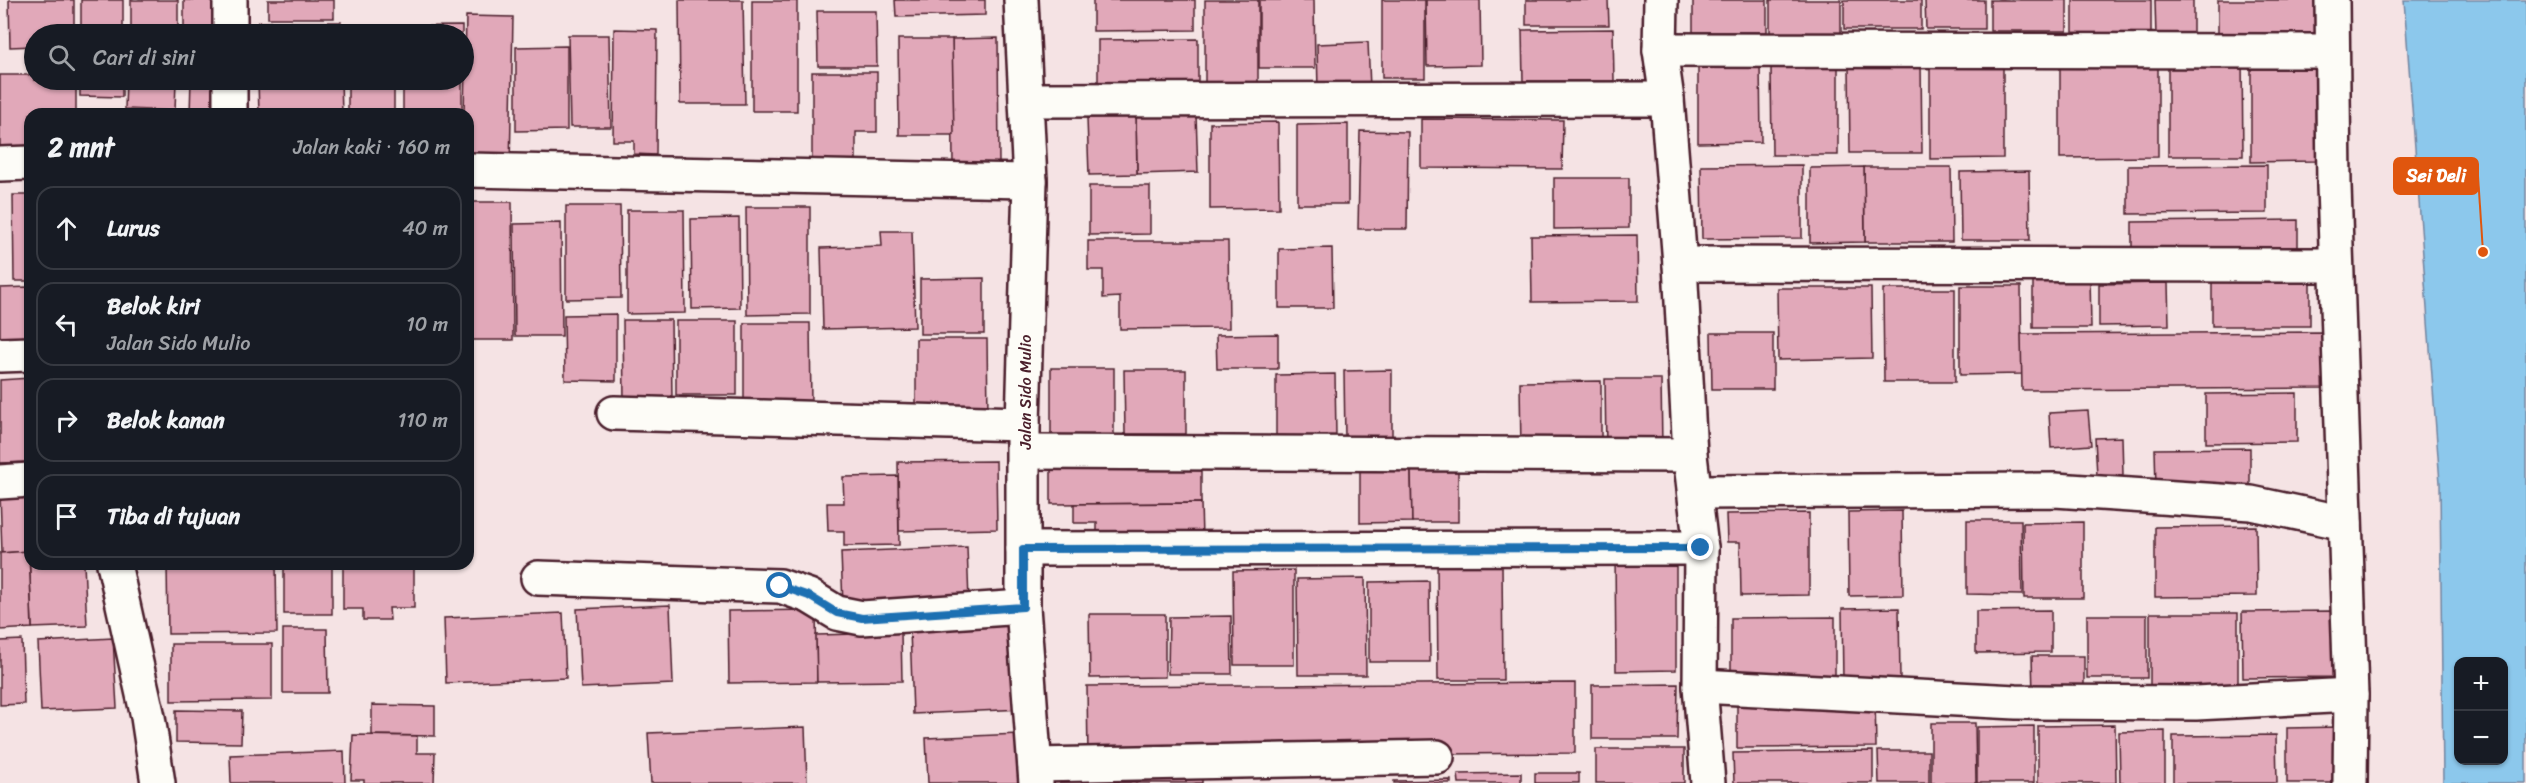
<!DOCTYPE html>
<html lang="id">
<meta charset="utf-8">
<style>
body{margin:0;font-family:Sriracha,sans-serif;background:#242831;color:#f1f3f6}
.controls{position:absolute;right:18px;bottom:18px;display:grid;overflow:hidden;border-radius:12px;box-shadow:0 2px 4px #0004}
.controls button{width:54px;height:54px;display:grid;place-items:center;padding:0;border:0;border-bottom:2px solid #363941;background:#171b24;color:#f1f3f6;font:30px sans-serif}
.stop{position:absolute;width:18px;height:18px;margin:-14px;border:4px solid #1f6fb2;border-radius:50%;background:#fff}
.stop.end{background:#1f6fb2;border-color:#fff;box-shadow:0 2px 6px #0008}
.list{margin:0;padding:0;list-style:none}
h2{display:flex;justify-content:space-between;align-items:center;height:78px;margin:0;padding:0 24px;font-size:26px}
h2 small{font-size:20px;font-weight:400;color:#9ea1a6}
.list li{display:grid;grid-template-columns:39px 1fr auto;gap:18px;align-items:center;box-sizing:border-box;height:84px;margin:0 12px 12px;padding:0 12px;border:2px solid #363941;border-radius:18px}
.list b{display:block;font-size:22px;white-space:nowrap}
.list p{margin:0;font-size:20px;white-space:nowrap;color:#9ea1a6}
.list em{font-size:20px;font-style:normal;color:#9ea1a6}
.icon{flex:none;width:33px;height:33px;fill:none;stroke:currentColor;stroke-width:2;stroke-linecap:round;stroke-linejoin:round}
.map{position:relative;flex:none;width:2526px;height:783px;overflow:hidden}
.search{position:absolute;background:#171b24;box-shadow:0 2px 4px #0004;left:24px;top:24px;width:450px;height:66px;display:flex;align-items:center;gap:15px;box-sizing:border-box;padding:0 21px;border-radius:33px;color:#9ea1a6;font-size:22px}
.panel{position:absolute;background:#171b24;box-shadow:0 2px 4px #0004;left:24px;top:108px;width:450px;height:462px;border-radius:18px}
.map>svg:first-child{display:block}
.water{fill:#8cc8ec;stroke:#72849f;stroke-width:1.5;fill-rule:evenodd}
.building{fill:#e1a8b9;stroke:#4a1f2b;stroke-width:1.5}
.lines{fill:none;stroke-linecap:round;stroke-linejoin:round}
.minor-casing{stroke:#4a1f2b;stroke-width:38}
.minor{stroke:#fdfcf7;stroke-width:33}
.route{stroke:#1f6fb2;stroke-width:8}
.labels{text-anchor:middle;stroke-width:4.5;stroke-linejoin:round;paint-order:stroke}
.street-label{font-size:16px;fill:#4a1f2b;stroke:#fdfcf7}
.leader{fill:none;stroke:#e0560e;stroke-width:2}
.callout-dot{fill:#e0560e;stroke:#fdfcf7;stroke-width:2}
.callout{fill:#e0560e;stroke:#e0560e;stroke-width:2}
.callout-label{font-size:18px;text-anchor:middle;font-weight:bold;fill:#fff}
</style>
<div class="map">
<svg width="2526" height="783" viewBox="0 0 2526 783">
<rect width="100%" height="100%" fill="#f5e3e4"/>
<filter id="ink" filterUnits="userSpaceOnUse"><feTurbulence type="fractalNoise" baseFrequency=".0167" numOctaves="2"/><feDisplacementMap in="SourceGraphic" scale="12" xChannelSelector="R" yChannelSelector="G"/><feConvolveMatrix kernelMatrix="1 2 1 2 8 2 1 2 1" color-interpolation-filters="sRGB"/></filter>
<g filter="url(#ink)">
<path class="water" d="M2404,0H2526V783H2443L2440,483ZM2458,662H2504V760H2458Z"/>
<g class="building">
<polygon points="9,0 74,0 74,34 34,34 34,46 10,47"/>
<rect x="81" y="0" width="42" height="34"/>
<rect x="131" y="0" width="47" height="34"/>
<rect x="184" y="0" width="41" height="34"/>
<rect x="268" y="0" width="66" height="18"/>
<polygon points="679,0 743,0 745,104 680,104"/>
<polygon points="895,0 985,0 985,15 896,17"/>
<polygon points="1093,0 1195,0 1195,30 1093,31"/>
<rect x="1205" y="0" width="53" height="82"/>
<polygon points="1259,0 1314,0 1315,68 1259,68"/>
<rect x="1382" y="0" width="43" height="78"/>
<polygon points="1426,0 1480,0 1481,65 1427,66"/>
<polygon points="1526,0 1608,0 1609,25 1526,25"/>
<rect x="1693" y="0" width="74" height="32"/>
<rect x="1770" y="0" width="71" height="34"/>
<rect x="1844" y="0" width="77" height="29"/>
<polygon points="1925,0 1984,0 1984,29 1926,29"/>
<rect x="1990" y="0" width="77" height="31"/>
<rect x="2073" y="0" width="78" height="39"/>
<polygon points="2155,0 2193,0 2193,36 2156,37"/>
<polygon points="2218,0 2315,0 2315,38 2218,39"/>
<rect x="752" y="1" width="45" height="110"/>
<polygon points="817,11 876,11 877,66 818,66"/>
<polygon points="466,16 513,17 510,167 468,166 468,114 464,114"/>
<rect x="258" y="22" width="83" height="12"/>
<polygon points="462,26 462,34 348,34 347,27"/>
<polygon points="614,29 657,30 656,155 634,154 634,141 613,141"/>
<polygon points="1613,29 1614,81 1523,81 1522,30"/>
<polygon points="568,35 609,35 611,127 570,127"/>
<polygon points="998,38 999,166 953,166 952,39"/>
<polygon points="898,39 952,39 954,135 899,135"/>
<polygon points="1198,39 1198,84 1098,85 1098,40"/>
<polygon points="1368,42 1370,88 1318,90 1317,44"/>
<polygon points="567,46 567,130 516,131 516,47"/>
<polygon points="2168,60 2242,60 2243,156 2168,156"/>
<polygon points="1760,62 1761,142 1698,143 1698,63"/>
<polygon points="2158,62 2158,157 2060,158 2060,63"/>
<polygon points="1849,65 1921,65 1922,153 1850,153"/>
<polygon points="1771,66 1838,66 1838,155 1772,155"/>
<polygon points="2003,67 2003,158 1930,159 1930,68"/>
<polygon points="2315,68 2316,161 2251,162 2251,69"/>
<polygon points="812,72 877,72 877,132 856,132 856,166 812,166"/>
<polygon points="0,75 34,75 34,80 76,80 76,114 30,114 30,153 0,153"/>
<polygon points="80,80 122,80 122,97 80,96"/>
<polygon points="126,80 176,80 175,111 125,109"/>
<polygon points="191,80 228,80 227,114 190,114"/>
<polygon points="258,80 341,80 342,114 259,114"/>
<rect x="348" y="80" width="46" height="34"/>
<rect x="403" y="80" width="59" height="34"/>
<polygon points="1196,115 1198,172 1137,174 1136,116"/>
<polygon points="1136,116 1137,174 1089,175 1087,118"/>
<polygon points="1421,119 1563,120 1562,169 1421,168"/>
<polygon points="1278,122 1279,208 1210,209 1210,123"/>
<polygon points="1348,124 1348,204 1297,204 1297,125"/>
<polygon points="1360,131 1408,132 1407,229 1358,229"/>
<polygon points="1802,165 1802,238 1702,239 1701,166"/>
<polygon points="2267,165 2267,213 2128,214 2128,166"/>
<polygon points="1864,167 1951,167 1952,242 1865,242"/>
<polygon points="1864,167 1865,242 1810,243 1810,168"/>
<polygon points="2029,171 2030,240 1961,240 1960,172"/>
<polygon points="1554,178 1629,178 1629,228 1554,229"/>
<polygon points="1089,186 1150,186 1150,234 1089,235"/>
<polygon points="13,195 30,195 30,281 14,281"/>
<polygon points="468,202 512,202 513,340 468,340"/>
<polygon points="566,206 620,206 621,298 566,299"/>
<polygon points="746,207 810,207 810,314 747,315"/>
<polygon points="627,210 684,210 685,313 627,314"/>
<polygon points="739,218 740,308 692,309 691,219"/>
<polygon points="2298,220 2298,259 2132,261 2132,222"/>
<polygon points="561,223 562,336 515,336 514,224"/>
<polygon points="881,231 912,231 915,327 823,329 821,248 882,246"/>
<polygon points="1637,235 1638,301 1532,302 1531,236"/>
<polygon points="1088,241 1228,241 1229,328 1120,329 1120,297 1103,298 1103,270 1088,270"/>
<polygon points="1332,248 1333,308 1279,308 1279,249"/>
<polygon points="2033,277 2090,277 2091,328 2033,328"/>
<polygon points="984,278 984,334 920,334 920,279"/>
<polygon points="2310,278 2310,326 2212,326 2212,279"/>
<polygon points="2168,283 2169,325 2099,326 2099,284"/>
<polygon points="1960,286 2021,286 2022,374 1960,375"/>
<polygon points="30,287 30,348 0,349 0,288"/>
<polygon points="1777,288 1871,288 1872,358 1778,360"/>
<polygon points="1883,289 1955,289 1955,382 1884,382"/>
<polygon points="616,314 616,381 565,380 564,315"/>
<polygon points="623,320 671,320 672,402 624,402"/>
<rect x="676" y="321" width="61" height="74"/>
<polygon points="744,323 810,323 811,405 744,405"/>
<polygon points="2324,332 2324,388 2022,390 2021,334"/>
<polygon points="1711,333 1773,333 1773,389 1712,389"/>
<polygon points="1278,334 1278,369 1217,369 1216,335"/>
<polygon points="916,339 987,339 988,415 916,415"/>
<rect x="1051" y="368" width="63" height="69"/>
<polygon points="1124,370 1186,370 1186,434 1125,434"/>
<polygon points="1392,370 1392,438 1345,439 1344,371"/>
<polygon points="1335,374 1336,437 1276,438 1276,375"/>
<polygon points="30,378 30,462 0,463 0,380"/>
<polygon points="1605,379 1661,379 1662,448 1606,449"/>
<polygon points="1601,381 1601,450 1521,451 1520,382"/>
<polygon points="2297,393 2297,442 2206,443 2206,394"/>
<polygon points="2088,411 2091,445 2051,448 2049,413"/>
<polygon points="2122,437 2123,475 2097,476 2095,438"/>
<polygon points="2250,448 2250,487 2156,488 2155,449"/>
<polygon points="1201,458 1201,503 1051,504 1051,460"/>
<polygon points="996,461 997,529 899,531 898,462"/>
<polygon points="1360,468 1411,468 1412,522 1360,523"/>
<polygon points="1411,468 1458,468 1458,522 1412,522"/>
<polygon points="898,476 899,545 844,546 844,531 828,531 827,503 844,503 843,477"/>
<polygon points="30,492 30,551 2,553 0,493"/>
<polygon points="1201,503 1202,538 1097,539 1097,523 1074,523 1074,504"/>
<polygon points="1902,511 1903,595 1849,596 1848,512"/>
<polygon points="1809,513 1809,595 1741,596 1740,542 1727,542 1726,514"/>
<polygon points="1967,520 2021,520 2022,595 1967,594"/>
<polygon points="2083,522 2083,598 2024,598 2023,523"/>
<polygon points="2256,526 2257,596 2155,597 2155,527"/>
<polygon points="967,547 969,601 843,606 841,552"/>
<polygon points="29,551 30,564 84,564 87,626 32,628"/>
<polygon points="29,551 32,628 0,630 0,553"/>
<polygon points="1676,551 1676,670 1616,671 1615,552"/>
<polygon points="167,564 276,564 277,633 168,634"/>
<rect x="284" y="564" width="48" height="50"/>
<polygon points="343,564 414,564 414,608 389,608 390,620 363,620 363,609 343,609"/>
<polygon points="1502,564 1503,680 1438,680 1437,565"/>
<polygon points="1294,570 1294,665 1234,665 1233,571"/>
<polygon points="1365,578 1366,675 1298,675 1297,579"/>
<polygon points="1429,581 1430,662 1369,662 1369,582"/>
<polygon points="670,605 673,684 581,688 577,609"/>
<polygon points="1899,608 1900,680 1843,681 1842,609"/>
<polygon points="816,610 817,682 729,683 728,611"/>
<polygon points="2051,610 2051,652 1976,653 1976,611"/>
<polygon points="2332,611 2333,677 2243,678 2242,612"/>
<polygon points="563,613 566,678 446,683 444,618"/>
<polygon points="2150,613 2238,613 2238,691 2150,692"/>
<polygon points="1089,614 1165,614 1165,677 1090,678"/>
<rect x="2087" y="615" width="60" height="63"/>
<polygon points="1231,616 1232,674 1168,674 1169,617"/>
<polygon points="1835,617 1835,675 1731,676 1731,618"/>
<polygon points="1019,625 1023,709 913,714 910,629"/>
<polygon points="283,629 327,629 328,693 283,693"/>
<polygon points="901,633 902,681 817,682 816,635"/>
<polygon points="113,638 117,708 41,711 38,642"/>
<polygon points="22,640 24,704 0,705 0,641"/>
<polygon points="171,644 272,644 272,700 171,701"/>
<polygon points="2032,656 2084,656 2084,694 2033,694"/>
<polygon points="1575,683 1575,753 1088,757 1087,686"/>
<polygon points="1678,684 1677,739 1592,739 1592,685"/>
<polygon points="1875,699 1876,747 1737,748 1737,700"/>
<polygon points="372,705 435,706 435,736 372,735"/>
<polygon points="176,710 242,711 241,743 176,742"/>
<polygon points="1931,723 1975,723 1976,783 1931,783"/>
<polygon points="2115,725 2116,783 2038,783 2038,726"/>
<polygon points="2034,726 2034,783 1977,783 1977,727"/>
<polygon points="805,727 807,783 651,783 648,733"/>
<polygon points="2340,727 2341,783 2287,783 2287,728"/>
<polygon points="2165,731 2165,783 2120,783 2119,732"/>
<polygon points="1019,734 1022,783 928,783 926,738"/>
<polygon points="353,735 417,736 417,753 435,753 434,783 364,783 364,780 351,780"/>
<polygon points="2276,735 2277,783 2173,783 2173,736"/>
<rect x="1596" y="749" width="88" height="34"/>
<polygon points="344,751 345,783 231,783 230,755"/>
<polygon points="1873,751 1873,783 1734,783 1733,753"/>
<polygon points="1878,751 1929,751 1929,783 1879,783"/>
<polygon points="1521,773 1521,783 1459,783 1458,774"/>
<rect x="1535" y="773" width="44" height="10"/>
<polygon points="1202,778 1202,783 1099,783 1099,779"/>
<polygon points="1451,780 1451,783 1394,783 1394,781"/>
</g>
<g class="lines">
<defs>
<g id="minor">
<polyline points="1021,0 1030,181 1023,424 1023,607 1036,783"/>
<polyline points="1661,0 1660,50 1667,99 1680,264 1690,455 1701,548 1700,686 1708,783"/>
<polyline points="2332,0 2334,186 2351,695 2350,783"/>
<polyline points="230,34 230,0"/>
<polyline points="1660,50 2332,51"/>
<polyline points="1026,100 1667,99"/>
<polyline points="230,114 230,80"/>
<polyline points="0,164 30,163"/>
<polyline points="468,170 1030,181"/>
<polyline points="1680,264 2336,265"/>
<polyline points="0,355 30,354"/>
<polyline points="614,413 1023,424"/>
<polyline points="1025,452 1690,455"/>
<polyline points="0,482 30,480"/>
<polyline points="1695,492 2055,490 2251,503 2345,523"/>
<polyline points="1023,549 1701,548"/>
<polyline points="114,564 148,717 158,783"/>
<polyline points="538,578 780,586 809,596 837,613 862,618 1023,607"/>
<polyline points="1700,686 2016,702 2196,703 2351,695"/>
<polyline points="1035,765 1437,757"/>
</g>
</defs>
<use href="#minor" class="minor-casing"/>
<use href="#minor" class="minor"/>
</g>
</g>
<g class="lines" filter="url(#ink)">
<polyline class="route" points="780,586 809,596 837,613 862,618 1023,607 1023,549 1701,548"/>
</g>
<g class="labels">
<g class="street-label">
<text transform="translate(1025 392) rotate(-90)" y="6">Jalan Sido Mulio</text>
</g>
</g>
<path class="leader" d="M2483 252L2478 176"/>
<circle class="callout-dot" cx="2483" cy="252" r="6"/>
<rect class="callout" x="2394" y="158" width="84" height="36" rx="6"/>
<g class="callout-label">
<text x="2436" y="182">Sei Deli</text>
</g>
</svg>
<div class="controls">
<button>+</button>
<button>−</button>
</div>
<div class="stop" style="left:780px;top:586px"></div>
<div class="stop end" style="left:1701px;top:548px"></div>
<div class="search"><svg class="icon" aria-label="search" viewBox="0 0 24 24"><circle cx="10" cy="10" r="6"/><path d="M15 15l6 6"/></svg>Cari di sini</div>
<section class="panel">
<h2>2 mnt<small>Jalan kaki · 160 m</small></h2>
<ul class="list">
<li><svg class="icon" aria-label="ahead" viewBox="0 0 24 24"><path d="M12 20V5M6 11l6-6 6 6"/></svg><div><b>Lurus</b></div><em>40 m</em></li>
<li><svg class="icon" aria-label="left" viewBox="0 0 24 24"><path d="M17 20v-9H6M10 6l-5 5 5 5"/></svg><div><b>Belok kiri</b><p>Jalan Sido Mulio</p></div><em>10 m</em></li>
<li><svg class="icon" aria-label="right" viewBox="0 0 24 24"><path d="M7 20v-9h11M14 6l5 5-5 5"/></svg><div><b>Belok kanan</b></div><em>110 m</em></li>
<li><svg class="icon" aria-label="arrive" viewBox="0 0 24 24"><path d="M6 21V4h12l-3 4 3 4H6"/></svg><div><b>Tiba di tujuan</b></div></li>
</ul>
</section>
</div>
